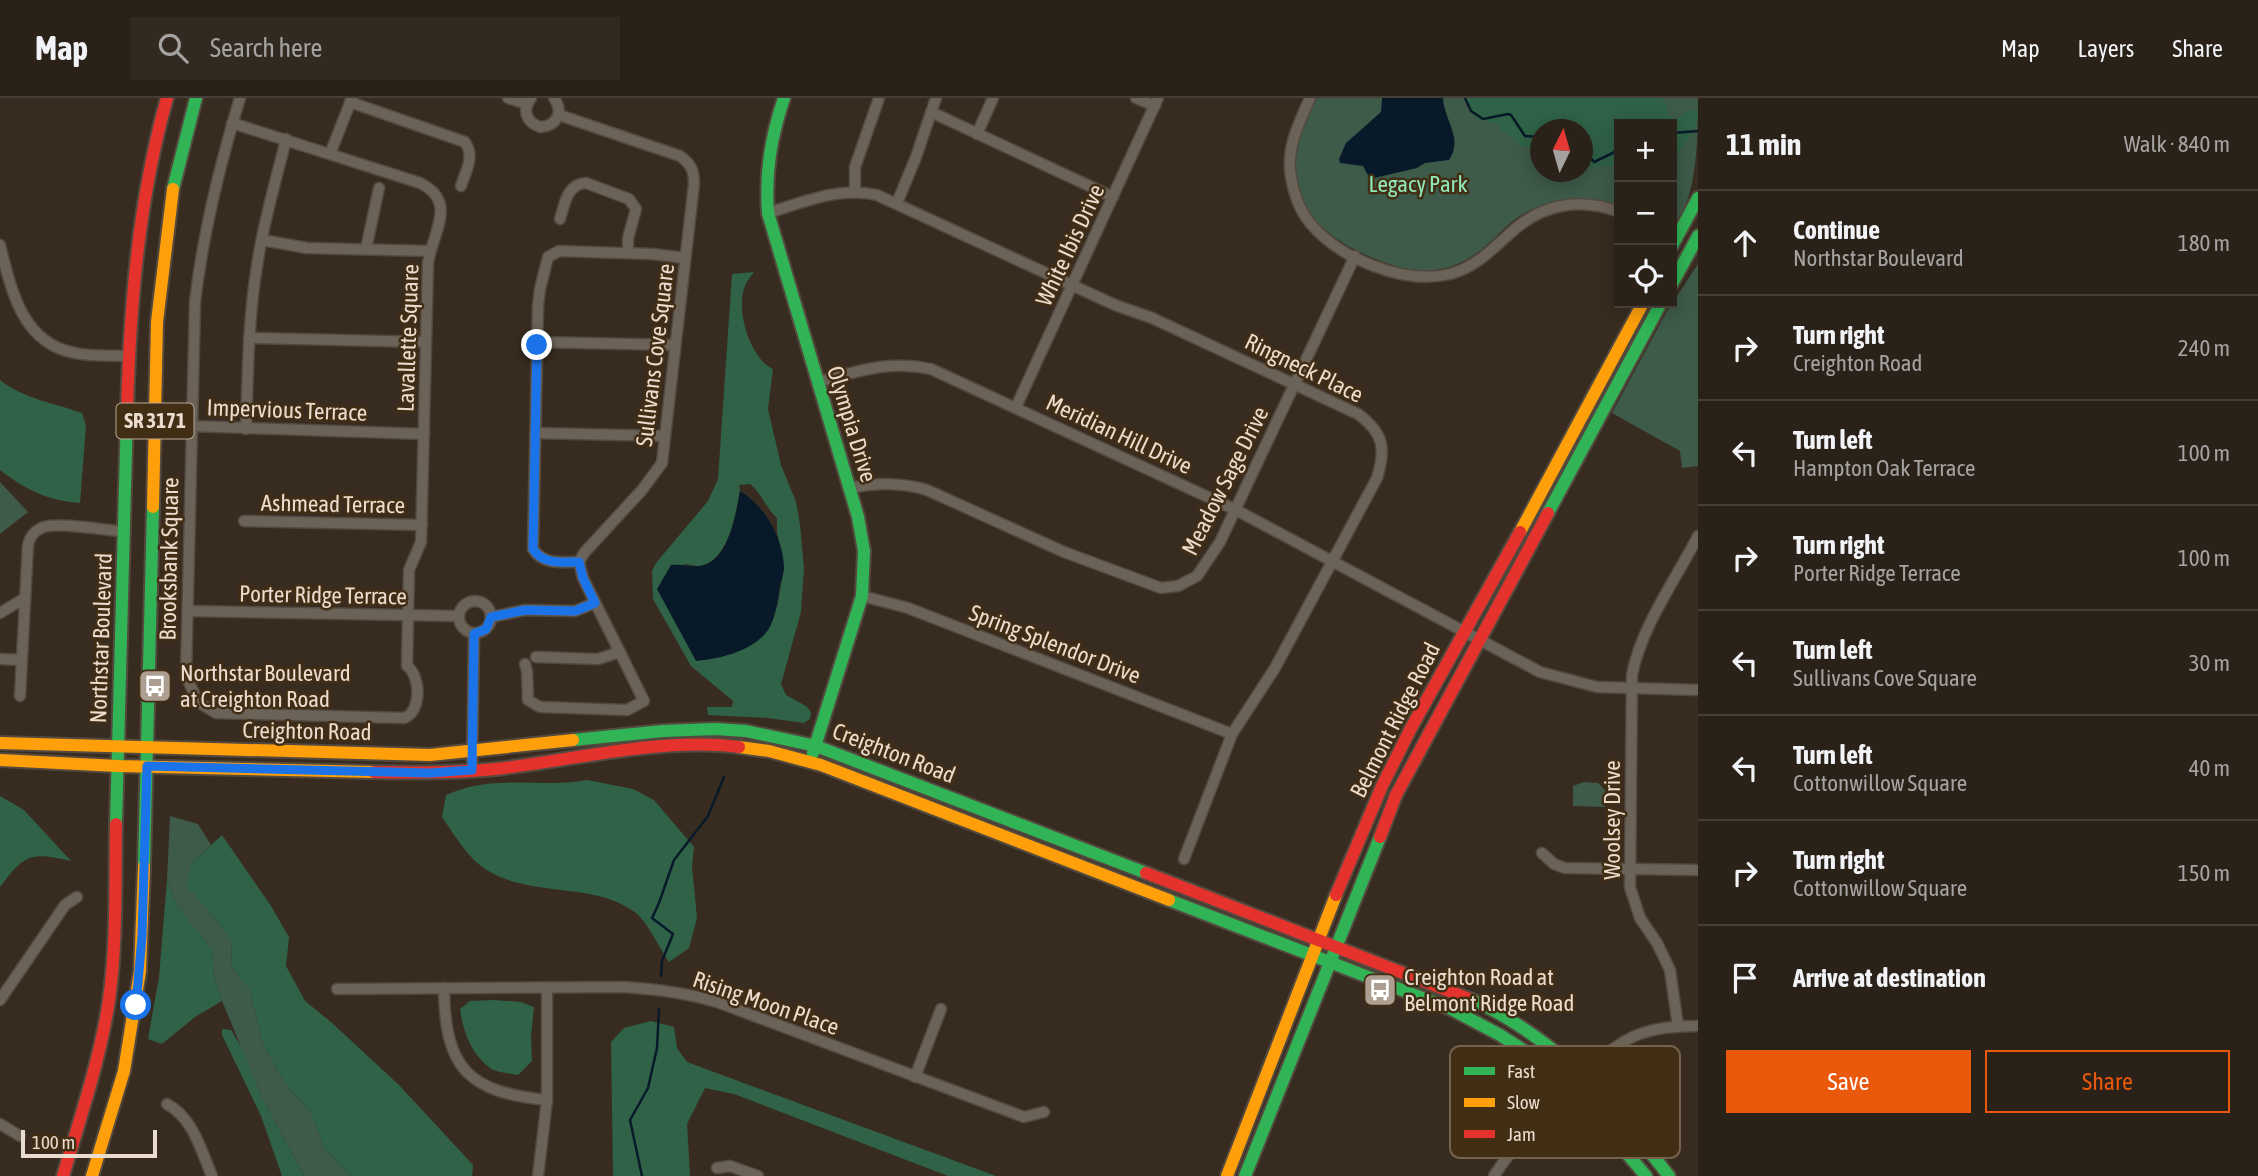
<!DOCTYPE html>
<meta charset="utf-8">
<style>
body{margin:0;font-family:"Asap Condensed",sans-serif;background:#322921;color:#f1f3f6}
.controls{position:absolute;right:21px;top:21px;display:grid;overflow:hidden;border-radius:0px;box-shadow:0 4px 18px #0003}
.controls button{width:63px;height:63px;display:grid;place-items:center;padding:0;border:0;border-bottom:2px solid #463e37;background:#2a2118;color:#f1f3f6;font:35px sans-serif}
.compass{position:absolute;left:1530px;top:21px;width:63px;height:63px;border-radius:50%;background:#2a2118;box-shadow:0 4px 18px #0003;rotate:5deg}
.scale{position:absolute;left:21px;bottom:18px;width:136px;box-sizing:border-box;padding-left:7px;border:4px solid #eadcce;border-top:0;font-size:19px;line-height:24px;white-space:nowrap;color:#eadcce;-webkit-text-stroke:5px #422d15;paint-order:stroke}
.stop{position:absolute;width:21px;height:21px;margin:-16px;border:5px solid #1a73e8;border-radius:50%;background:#fff}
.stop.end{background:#1a73e8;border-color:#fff;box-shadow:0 2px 7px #0008}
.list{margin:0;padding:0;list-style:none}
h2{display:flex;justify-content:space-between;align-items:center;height:91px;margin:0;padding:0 28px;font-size:30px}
h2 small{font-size:23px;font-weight:400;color:#a5a3a2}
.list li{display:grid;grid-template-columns:46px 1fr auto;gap:21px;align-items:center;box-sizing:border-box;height:105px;padding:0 28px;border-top:2px solid #463e37}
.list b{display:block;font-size:26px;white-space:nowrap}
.list p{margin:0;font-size:23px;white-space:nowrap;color:#a5a3a2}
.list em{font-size:23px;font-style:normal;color:#a5a3a2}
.actions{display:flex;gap:14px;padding:21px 28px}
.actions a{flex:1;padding:16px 0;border:2px solid #ea580c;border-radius:0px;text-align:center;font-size:24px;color:#ea580c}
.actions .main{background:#ea580c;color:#fff}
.icon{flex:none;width:38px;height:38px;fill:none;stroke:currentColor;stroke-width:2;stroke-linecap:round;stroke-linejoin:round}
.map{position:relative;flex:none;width:1698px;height:1078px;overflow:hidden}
header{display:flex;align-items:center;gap:42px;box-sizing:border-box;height:98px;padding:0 35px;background:#2a2118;border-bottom:2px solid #463e37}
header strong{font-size:33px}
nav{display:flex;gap:38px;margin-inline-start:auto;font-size:24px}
.search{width:490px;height:63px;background:#322921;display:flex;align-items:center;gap:18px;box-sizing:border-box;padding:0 24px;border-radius:0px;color:#a5a3a2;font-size:26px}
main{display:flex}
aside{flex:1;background:#2a2118}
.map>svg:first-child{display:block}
.green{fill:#3e5a49;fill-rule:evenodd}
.forest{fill:#2f6247;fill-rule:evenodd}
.water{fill:#081a2a}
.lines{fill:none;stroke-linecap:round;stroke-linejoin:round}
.stream{stroke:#081a2a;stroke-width:2.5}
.street-casing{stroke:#53493e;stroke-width:13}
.fast-casing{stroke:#53493e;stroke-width:16}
.slow-casing{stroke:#53493e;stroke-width:16}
.jam-casing{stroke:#53493e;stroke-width:16}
.street{stroke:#6b6258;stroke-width:10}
.fast{stroke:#30b455;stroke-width:12}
.slow{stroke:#ff9f0a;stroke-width:12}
.jam{stroke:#e5322d;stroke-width:12}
.route{stroke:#1a73e8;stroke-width:9}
.labels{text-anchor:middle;stroke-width:5;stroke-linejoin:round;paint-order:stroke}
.shield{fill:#422d15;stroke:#b8a896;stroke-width:2}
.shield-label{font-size:21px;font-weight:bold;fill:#eadcce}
.park-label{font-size:23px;fill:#90e9bb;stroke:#422d15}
.street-label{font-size:23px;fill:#eadcce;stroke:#422d15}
.poi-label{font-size:23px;fill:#eadcce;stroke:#422d15;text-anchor:start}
.key{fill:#422d15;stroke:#74624c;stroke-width:2}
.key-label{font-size:19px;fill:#eadcce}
</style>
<header>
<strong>Map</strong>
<div class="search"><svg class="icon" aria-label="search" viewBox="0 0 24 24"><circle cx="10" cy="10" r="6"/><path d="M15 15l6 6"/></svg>Search here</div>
<nav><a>Map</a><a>Layers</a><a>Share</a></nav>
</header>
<main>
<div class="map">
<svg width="1698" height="1078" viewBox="0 0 1698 1078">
<rect width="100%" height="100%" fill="#382c20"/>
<g class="green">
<path d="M1316,0H1698C1698,36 1698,106 1672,127V26H1619V108C1579,95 1537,100 1506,129C1485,149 1469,166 1440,171C1413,176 1388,167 1364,156C1317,135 1284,99 1298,44C1301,29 1310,14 1316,0ZM1540,32H1582V74H1540Z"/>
<polygon points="1698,166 1698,368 1682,370 1680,353 1612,315 1667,213"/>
<polygon points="0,384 28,414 0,436"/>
<polygon points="1584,684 1598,685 1605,692 1605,709 1573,708 1573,688"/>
<polygon points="170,718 198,726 211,747 192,765 199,802 217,823 231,844 232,869 250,893 263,946 285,986 310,1013 325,1051 351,1078 304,1078 262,999 222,903 214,877 212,851 178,809 167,782"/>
</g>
<g class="forest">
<path d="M1464,0H1663L1670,19L1677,22L1684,13L1696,12L1698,14C1698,32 1684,48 1673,61L1672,26H1619V64L1614,68L1583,69L1582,32H1540V50L1523,49L1494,25L1475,20Z"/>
<path d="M754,174C751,178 747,183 745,188C735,212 750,260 773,271L768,311L781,367L796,404L800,427L804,470L801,514L781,586L786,597L806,608L811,614L810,621L804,625L768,620L708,617L707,609H732L733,603L691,568L653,501L652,473L656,465L708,403L718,381L732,176ZM750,386C762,396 766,410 777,420V434L784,470L777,509L682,466C687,466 694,468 699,468C728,465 736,415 740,393L739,387Z"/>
<path d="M0,282C24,301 54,305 82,315L86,327L80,405C48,403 25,391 0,372Z"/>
<path d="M587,682L633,691L654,702L694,749L692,768L697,820L689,850L669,864C660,851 648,825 636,815C595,784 536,799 492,775C470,764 456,739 442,719L446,697C494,675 537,691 587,682Z"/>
<path d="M0,698L24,712L71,763C32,754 25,755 0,789Z"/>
<polygon points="222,737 271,808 289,839 286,868 305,903 331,924 400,988 473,1067 472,1078 351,1078 325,1051 310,1013 285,986 263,946 250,893 232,869 231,844 217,823 186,787 192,765"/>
<polygon points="167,782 178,809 212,851 214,877 222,903 195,919 162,946 148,941 159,879"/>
<path d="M494,902L521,904L534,909L531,939L532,963L518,977C510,975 497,975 490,970C471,956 463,933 460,911L470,903Z"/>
<polygon points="651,923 674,929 677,950 687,964 996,1078 948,1078 734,996 705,990 687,1026 690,1078 613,1078 611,944 624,930"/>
<polygon points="222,931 231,932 242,950 262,999 304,1078 282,1078 261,1018 222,937"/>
</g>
<g class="water">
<path d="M1382,0H1443C1444,22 1464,41 1449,62L1425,65L1417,70L1370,81L1363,68L1340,65L1339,61L1346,45L1381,14Z"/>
<path d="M740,393C765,408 783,440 784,469C784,477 779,487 779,495C777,508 774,526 765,536C749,554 719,561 696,563L657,491L671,467C681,466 691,469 700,468C729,464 736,415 740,393Z"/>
</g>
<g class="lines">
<g class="stream">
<polyline points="1465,0 1471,13 1483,21 1508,16 1511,17 1525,38 1540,39"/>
<polyline points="1672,35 1698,33"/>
<polyline points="1582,60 1590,59 1594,64 1619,52"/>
<polyline points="661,878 662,863 673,836 652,820 659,805 674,762 708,718 724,679"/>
<polyline points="642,1078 630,1022 648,990 657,950 659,911"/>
</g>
<defs>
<g id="street">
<polyline points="508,0 527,6"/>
<path d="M531,0C522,12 526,24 540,29C557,28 564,14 554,0"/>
<polyline points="1136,0 1155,8"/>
<path d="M1310,0C1300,23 1288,46 1290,71C1292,90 1298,110 1310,125C1340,161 1404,187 1450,176C1477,169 1494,149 1515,131C1545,105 1582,100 1619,114"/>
<path d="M350,4L465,44C475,59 466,72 461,88"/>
<polyline points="931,14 1113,99"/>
<path d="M232,25L420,85C458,104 433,133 428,165L421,444L409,472L407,568C421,578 422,614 404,620L216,615L198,604L186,578L195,204C203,135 220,66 240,0"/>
<polyline points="977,36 993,0"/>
<polyline points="330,56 352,0"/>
<polyline points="855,93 855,69 879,0"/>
<polyline points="897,105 916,59 936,0"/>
<path d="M768,115C804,104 840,88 877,97L1115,207L1152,220L1358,316C1384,335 1386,351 1377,380L1275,570L1232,636L1184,761"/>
<path d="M560,121C565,105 567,86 586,85L629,101L636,111L628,140V155"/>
<polyline points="262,142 307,150 430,153"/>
<path d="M0,147C11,191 22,246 75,255C92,259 111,257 129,258"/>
<polyline points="366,151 379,90"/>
<polyline points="249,240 426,244"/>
<polyline points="537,244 675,247"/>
<path d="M818,284C859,273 888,262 931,271L1236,412L1540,574L1597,589L1698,592"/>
<polyline points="1016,309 1158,0"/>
<polyline points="191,328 424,336"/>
<path d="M246,331C248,276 248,222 257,168C263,125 276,83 286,41"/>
<polyline points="535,335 665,338"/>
<path d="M850,390C877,385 900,384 927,392L1064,454L1161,490L1178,488L1197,478L1220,444L1355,158"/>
<polyline points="244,423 422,427"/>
<path d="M579,464C562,464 543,467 533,451L538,208L540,191L548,159L559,153L652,156L685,160"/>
<polyline points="862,498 908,510 1232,636"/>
<circle cx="475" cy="519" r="16"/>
<polyline points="188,513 458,518"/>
<polyline points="0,515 25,500"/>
<polyline points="491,519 525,512 575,513 595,505"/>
<polyline points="536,559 598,561 620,554"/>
<polyline points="0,561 21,562"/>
<path d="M525,566L527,573L528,602L540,609L627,612L644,603L583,480L579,464L584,455L642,392L662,365L694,86C694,72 691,66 680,58L559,17"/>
<path d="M20,598L28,447C30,439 33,434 41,430C54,423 107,432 125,434"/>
<polyline points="472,672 474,536"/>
<polyline points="1542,755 1554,766 1565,770 1698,772"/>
<path d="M444,890C445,971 468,994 547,1002"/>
<path d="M337,891L624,889C656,891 686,895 717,904L1024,1019L1044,1014"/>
<polyline points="0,902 65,807 77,799"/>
<path d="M1678,928L1670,872L1657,845L1640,820L1630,789L1632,577C1641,529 1676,481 1698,438"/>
<polyline points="915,979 941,911"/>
<path d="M167,1006C193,1020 201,1052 212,1078"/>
<polyline points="0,1026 20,1038"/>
<polyline points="717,1070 730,1068 758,1078"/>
<polyline points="538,1078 547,1002 547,890"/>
<path d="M1494,1078C1514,1046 1542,1020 1569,993C1586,975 1603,956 1625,943C1647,930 1673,928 1698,928"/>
</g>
<g id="fast">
<path d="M784,0C771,39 765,74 768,115L858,419L864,453L862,498L813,655"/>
<polyline points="173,91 196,0"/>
<polyline points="1672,148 1698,100"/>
<polyline points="1672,186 1698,138"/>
<polyline points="1548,415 1661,205"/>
<polyline points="573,642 663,633 715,631 746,633 816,648 1146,775"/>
<polyline points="116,726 127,314"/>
<polyline points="144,768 153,409"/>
<polyline points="1169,802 1451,911 1500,937 1546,967 1573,991 1646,1078"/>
<path d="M1472,902C1517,921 1574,965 1607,1001C1629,1026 1649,1053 1669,1078"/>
<polyline points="1245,1078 1380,739"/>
</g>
<g id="slow">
<polyline points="153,409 157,224 173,91"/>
<polyline points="1520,434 1643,205"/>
<polyline points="0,645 430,657 573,642"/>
<polyline points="739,649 769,653 821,667 1169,802"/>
<polyline points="0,662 118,668 374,674"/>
<polyline points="92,1078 124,973 140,873 144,768"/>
<polyline points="1227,1078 1336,797"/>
</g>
<g id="jam">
<path d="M127,314C130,208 138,103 167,0"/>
<path d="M374,674C414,675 455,675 496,671C576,662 659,639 739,649"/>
<polyline points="1380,739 1396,697 1548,415"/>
<polyline points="1146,775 1472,902"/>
<polyline points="1336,797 1382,688 1411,630 1520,434"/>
<path d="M63,1078C80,1020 100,962 109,902C117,845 115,784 116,726"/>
</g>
</defs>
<use href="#street" class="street-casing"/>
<use href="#fast" class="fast-casing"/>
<use href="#slow" class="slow-casing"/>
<use href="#jam" class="jam-casing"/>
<use href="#street" class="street"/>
<use href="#fast" class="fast"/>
<use href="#slow" class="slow"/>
<use href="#jam" class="jam"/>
</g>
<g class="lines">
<path class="route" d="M136,907L142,839L147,668L430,675L472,672L474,536L486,531L491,519L525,512L575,513L595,505L583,480L579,464C562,464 543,467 533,451L537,247"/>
</g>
<defs>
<symbol id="bus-square" viewBox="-11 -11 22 22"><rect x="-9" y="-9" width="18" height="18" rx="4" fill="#ac9e91" stroke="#422d15"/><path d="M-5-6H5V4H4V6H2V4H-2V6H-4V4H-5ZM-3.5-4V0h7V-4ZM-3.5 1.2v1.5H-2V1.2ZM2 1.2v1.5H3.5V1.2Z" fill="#fff"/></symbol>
</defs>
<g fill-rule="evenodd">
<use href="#bus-square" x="136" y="569" width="38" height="38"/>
<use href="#bus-square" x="1361" y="873" width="38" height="38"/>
</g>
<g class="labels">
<rect class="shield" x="116.5" y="305.5" width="77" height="35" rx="5"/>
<g class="shield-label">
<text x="155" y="330">SR 3171</text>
</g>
<g class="park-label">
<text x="1418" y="94">Legacy Park</text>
</g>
<g class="street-label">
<text transform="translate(1070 147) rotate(-65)" y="8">White Ibis Drive</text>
<text transform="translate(408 240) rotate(-88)" y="8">Lavallette Square</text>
<text transform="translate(655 257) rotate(-83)" y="8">Sullivans Cove Square</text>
<text transform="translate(1304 270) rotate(26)" y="8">Ringneck Place</text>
<text transform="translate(287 312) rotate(2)" y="8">Impervious Terrace</text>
<text transform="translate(852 326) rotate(73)" y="8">Olympia Drive</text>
<text transform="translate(1119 336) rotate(25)" y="8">Meridian Hill Drive</text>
<text transform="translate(1225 383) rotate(-63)" y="8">Meadow Sage Drive</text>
<text transform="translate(333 406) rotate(1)" y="8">Ashmead Terrace</text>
<text transform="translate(169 461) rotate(-89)" y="8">Brooksbank Square</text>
<text transform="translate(323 497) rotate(1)" y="8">Porter Ridge Terrace</text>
<text transform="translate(101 540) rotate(-88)" y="8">Northstar Boulevard</text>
<text transform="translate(1055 546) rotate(21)" y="8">Spring Splendor Drive</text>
<text transform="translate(1395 622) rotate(-63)" y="8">Belmont Ridge Road</text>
<text transform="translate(307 633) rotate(1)" y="8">Creighton Road</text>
<text transform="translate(894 655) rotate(21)" y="8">Creighton Road</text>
<text transform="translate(1612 722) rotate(-90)" y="8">Woolsey Drive</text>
<text transform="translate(766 905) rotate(19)" y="8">Rising Moon Place</text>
</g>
<g class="poi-label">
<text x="180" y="583">Northstar Boulevard<tspan x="180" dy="26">at Creighton Road</tspan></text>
<text x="1404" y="887">Creighton Road at<tspan x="1404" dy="26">Belmont Ridge Road</tspan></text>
</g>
</g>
<rect x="1450" y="948" width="230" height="112" rx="10" class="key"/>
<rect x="1464" y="969" width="31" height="8" fill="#30b455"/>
<rect x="1464" y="1000" width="31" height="9" fill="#ff9f0a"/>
<rect x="1464" y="1032" width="31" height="8" fill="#e5322d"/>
<g class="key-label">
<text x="1507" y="980">Fast</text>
<text x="1507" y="1011">Slow</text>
<text x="1507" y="1043">Jam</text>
</g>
</svg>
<div class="controls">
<button>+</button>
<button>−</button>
<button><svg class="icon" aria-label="locate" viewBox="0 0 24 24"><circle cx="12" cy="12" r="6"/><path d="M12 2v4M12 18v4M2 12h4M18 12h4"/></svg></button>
</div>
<svg class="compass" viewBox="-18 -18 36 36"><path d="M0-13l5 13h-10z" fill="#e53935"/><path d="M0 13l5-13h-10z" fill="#a5a3a2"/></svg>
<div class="scale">100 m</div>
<div class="stop" style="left:136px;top:907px"></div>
<div class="stop end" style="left:537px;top:247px"></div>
</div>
<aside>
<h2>11 min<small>Walk · 840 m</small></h2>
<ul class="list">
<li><svg class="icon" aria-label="ahead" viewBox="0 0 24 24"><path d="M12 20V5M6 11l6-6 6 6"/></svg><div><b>Continue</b><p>Northstar Boulevard</p></div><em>180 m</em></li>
<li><svg class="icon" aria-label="right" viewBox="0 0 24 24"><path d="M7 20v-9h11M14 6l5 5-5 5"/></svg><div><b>Turn right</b><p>Creighton Road</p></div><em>240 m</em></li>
<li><svg class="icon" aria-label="left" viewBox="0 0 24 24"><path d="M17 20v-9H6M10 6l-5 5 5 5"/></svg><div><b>Turn left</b><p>Hampton Oak Terrace</p></div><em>100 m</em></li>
<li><svg class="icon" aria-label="right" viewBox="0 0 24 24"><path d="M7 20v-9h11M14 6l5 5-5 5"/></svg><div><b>Turn right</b><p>Porter Ridge Terrace</p></div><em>100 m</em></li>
<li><svg class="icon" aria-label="left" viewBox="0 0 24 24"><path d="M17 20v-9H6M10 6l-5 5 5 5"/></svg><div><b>Turn left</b><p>Sullivans Cove Square</p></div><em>30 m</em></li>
<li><svg class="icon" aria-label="left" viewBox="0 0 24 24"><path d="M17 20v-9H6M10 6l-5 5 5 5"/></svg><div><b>Turn left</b><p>Cottonwillow Square</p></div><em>40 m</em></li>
<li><svg class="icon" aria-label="right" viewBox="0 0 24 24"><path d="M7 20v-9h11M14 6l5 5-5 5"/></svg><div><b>Turn right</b><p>Cottonwillow Square</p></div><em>150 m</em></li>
<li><svg class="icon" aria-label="arrive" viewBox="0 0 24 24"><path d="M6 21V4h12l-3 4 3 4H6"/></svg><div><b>Arrive at destination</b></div></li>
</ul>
<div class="actions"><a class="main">Save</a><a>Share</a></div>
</aside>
</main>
